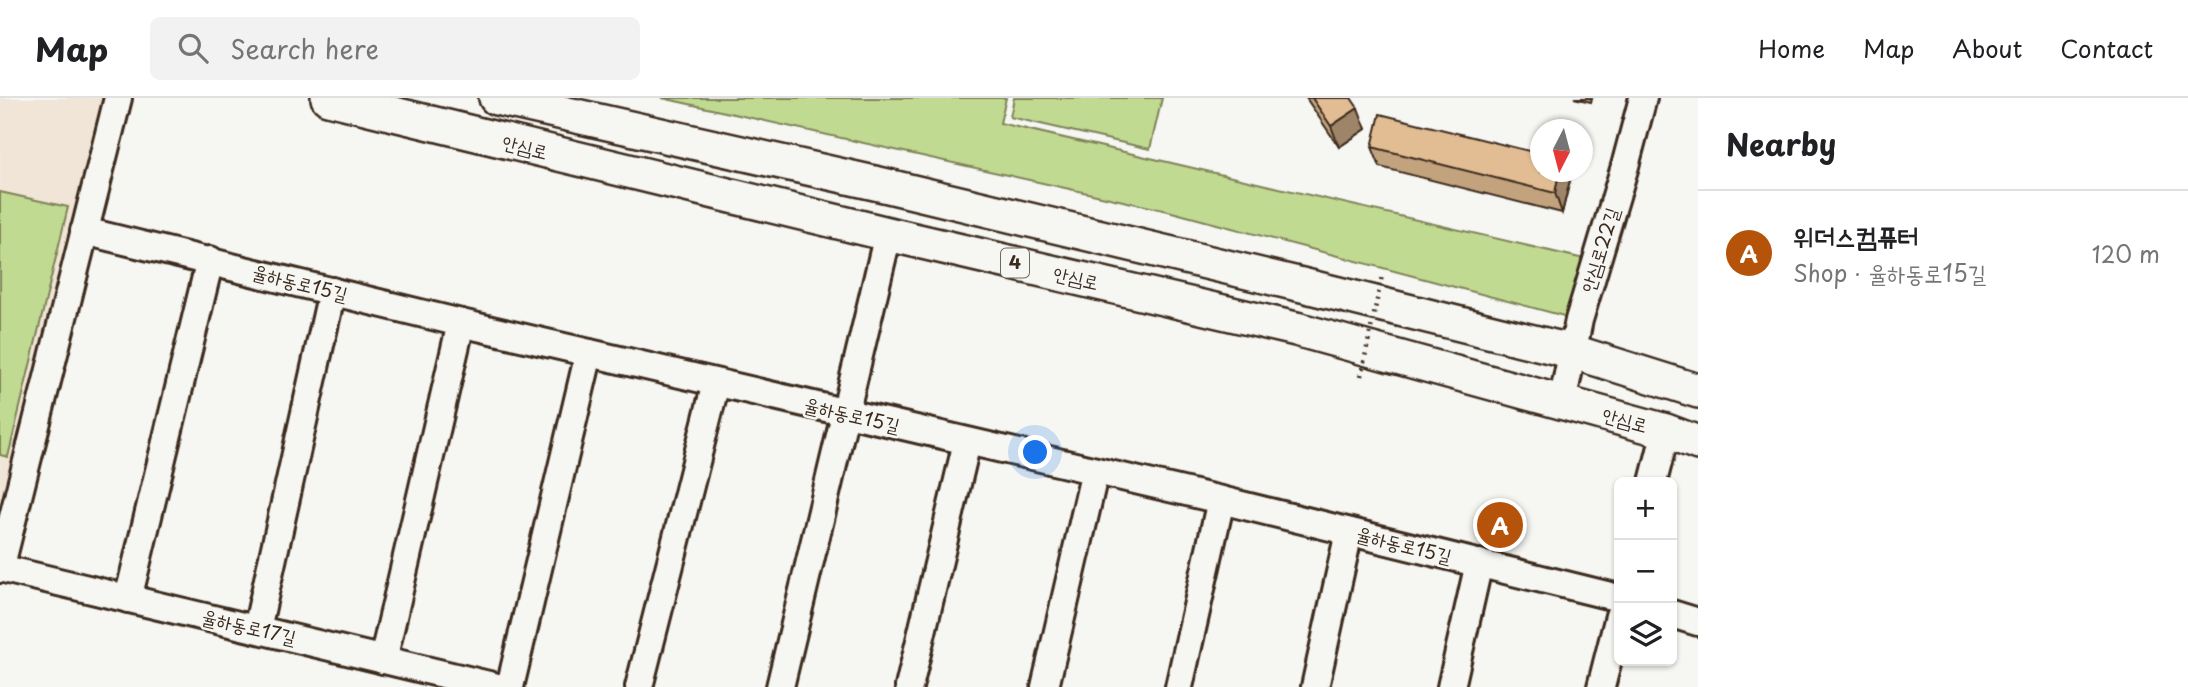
<!DOCTYPE html>
<meta charset="utf-8">
<style>
body{margin:0;font-family:"Playpen Sans","Poor Story",sans-serif;background:#f2f2f2;color:#202124}
.controls{position:absolute;right:21px;bottom:21px;display:grid;overflow:hidden;border-radius:10px;box-shadow:0 2px 5px #0004}
.controls button{width:63px;height:63px;display:grid;place-items:center;padding:0;border:0;border-bottom:2px solid #e0e0e0;background:#fff;color:#202124;font:35px sans-serif}
.compass{position:absolute;left:1530px;top:21px;width:63px;height:63px;border-radius:50%;background:#fff;box-shadow:0 2px 5px #0004;rotate:186deg}
.you{position:absolute;left:1036px;top:355px;width:24px;height:24px;margin:-18px;border:5px solid #fff;border-radius:50%;background:#1a73e8;box-shadow:0 0 0 10px #1a73e833}
.badge{display:grid;place-items:center;width:46px;height:46px;border-radius:50%;background:#b45309;color:#fff;font-size:23px;font-weight:700}
.pin{position:absolute;translate:-50% -50%;border:4px solid #fff;box-shadow:0 2px 7px #0006}
.list{margin:0;padding:0;list-style:none}
h2{display:flex;justify-content:space-between;align-items:center;height:91px;margin:0;padding:0 28px;font-size:30px}
h2 small{font-size:23px;font-weight:400;color:#757577}
.list li{display:grid;grid-template-columns:46px 1fr auto;gap:21px;align-items:center;box-sizing:border-box;height:126px;padding:0 28px;border-top:2px solid #e0e0e0}
.list b{display:block;font-size:26px;white-space:nowrap}
.list p{margin:0;font-size:23px;white-space:nowrap;color:#757577}
.list em{font-size:23px;font-style:normal;color:#757577}
.icon{flex:none;width:38px;height:38px;fill:none;stroke:currentColor;stroke-width:2;stroke-linecap:round;stroke-linejoin:round}
.map{position:relative;flex:none;width:1698px;height:589px;overflow:hidden}
header{display:flex;align-items:center;gap:42px;box-sizing:border-box;height:98px;padding:0 35px;background:#fff;border-bottom:2px solid #e0e0e0}
header strong{font-size:33px}
nav{display:flex;gap:38px;margin-inline-start:auto;font-size:24px}
.search{width:490px;height:63px;background:#f2f2f2;display:flex;align-items:center;gap:18px;box-sizing:border-box;padding:0 24px;border-radius:10px;color:#757577;font-size:26px}
main{display:flex}
aside{flex:1;background:#fff}
.map>svg:first-child{display:block}
.built{fill:#f0e5d6}
.green{fill:#c1da91;stroke:#7e8258;stroke-width:2}
.lines{fill:none;stroke-linecap:round;stroke-linejoin:round}
.minor-casing{stroke:#3b2a1e;stroke-width:32}
.major-casing{stroke:#3b2a1e;stroke-width:38}
.minor{stroke:#f6f6f2;stroke-width:26}
.major{stroke:#f6f6f2;stroke-width:33}
.path-bridge{stroke:#3b2a1e;stroke-width:4.5;stroke-dasharray:2 5;stroke-linecap:butt}
.wall{fill:#c2a37e;stroke:#3b2a1e;stroke-width:2}
.shaded-wall{fill:#9e8467;stroke:#3b2a1e;stroke-width:2}
.building{fill:#e2bd93;stroke:#3b2a1e;stroke-width:2}
.labels{text-anchor:middle;stroke-width:5;stroke-linejoin:round;paint-order:stroke}
.shield{fill:#f6f6f2;stroke:#73675e;stroke-width:2}
.shield-label{font-size:18px;font-weight:bold;fill:#3b2a1e}
.street-label{font-size:19px;fill:#3b2a1e;stroke:#f6f6f2}
</style>
<header>
<strong>Map</strong>
<div class="search"><svg class="icon" aria-label="search" viewBox="0 0 24 24"><circle cx="10" cy="10" r="6"/><path d="M15 15l6 6"/></svg>Search here</div>
<nav><a>Home</a><a>Map</a><a>About</a><a>Contact</a></nav>
</header>
<main>
<div class="map">
<svg width="1698" height="589" viewBox="0 0 1698 589">
<rect width="100%" height="100%" fill="#f6f6f2"/>
<filter id="ink" filterUnits="userSpaceOnUse"><feTurbulence type="fractalNoise" baseFrequency=".0143" numOctaves="2"/><feDisplacementMap in="SourceGraphic" scale="14" xChannelSelector="R" yChannelSelector="G"/><feConvolveMatrix kernelMatrix="1 2 1 2 8 2 1 2 1" color-interpolation-filters="sRGB"/></filter>
<g filter="url(#ink)">
<polygon class="built" points="0,0 118,0 0,479"/>
<g class="green">
<polygon points="662,0 1006,0 1000,25 1597,164 1579,222 1168,113"/>
<polygon points="1014,0 1162,0 1150,51 1010,19"/>
<polygon points="0,94 68,109 8,359 0,357"/>
</g>
<g class="lines">
<defs>
<g id="minor">
<polyline points="84,133 461,225 1221,402 1619,500"/>
<polyline points="1562,305 1579,222 1625,68 1643,0"/>
<polyline points="1653,384 1666,333"/>
<polyline points="0,470 497,589"/>
<polyline points="0,471 118,0"/>
<polyline points="128,501 210,162"/>
<polyline points="1672,516 1698,524"/>
<polyline points="257,531 332,193"/>
<polyline points="383,562 461,225"/>
<polyline points="510,589 589,255"/>
<polyline points="639,589 716,285"/>
<polyline points="780,589 888,136"/>
<polyline points="909,589 967,344"/>
<polyline points="1045,589 1095,373"/>
<polyline points="1179,589 1221,402"/>
<polyline points="1315,589 1349,434"/>
<polyline points="1451,589 1479,465"/>
<polyline points="1601,589 1619,518"/>
</g>
<g id="major">
<polyline points="328,0 888,136 1296,231 1666,333 1698,345"/>
<polyline points="496,0 888,88 1302,187 1574,254 1698,293"/>
</g>
</defs>
<use href="#minor" class="minor-casing"/>
<use href="#major" class="major-casing"/>
<use href="#minor" class="minor"/>
<use href="#major" class="major"/>
<polyline class="path-bridge" points="1361,278 1382,178"/>
</g>
<g class="wall">
<polygon points="1306,0 1351,0 1366,31 1339,49"/>
<polygon points="1574,0 1592,0 1591,4"/>
<polygon points="1372,49 1541,74 1566,74 1570,82 1562,115 1380,69"/>
</g>
<g class="shaded-wall">
<polygon points="1358,10 1366,31 1339,49 1331,28"/>
<polygon points="1559,74 1566,74 1570,82 1562,115 1555,95"/>
</g>
<g class="building">
<polygon points="1312,0 1351,0 1358,10 1331,28"/>
<polygon points="1380,16 1541,56 1541,74 1559,74 1555,95 1372,49"/>
</g>
</g>
<g class="labels">
<rect class="shield" x="1001" y="150.5" width="28" height="29" rx="5"/>
<g class="shield-label">
<text x="1015" y="171">4</text>
</g>
<g class="street-label">
<text transform="translate(525 49) rotate(14)" y="7">안심로</text>
<text transform="translate(1600 152) rotate(-73)" y="7">안심로22길</text>
<text transform="translate(1076 180) rotate(13)" y="7">안심로</text>
<text transform="translate(300 185) rotate(14)" y="7">율하동로15길</text>
<text transform="translate(852 317) rotate(13)" y="7">율하동로15길</text>
<text transform="translate(1625 322) rotate(15)" y="7">안심로</text>
<text transform="translate(1404 447) rotate(14)" y="7">율하동로15길</text>
<text transform="translate(249 529) rotate(13)" y="7">율하동로17길</text>
</g>
</g>
</svg>
<div class="controls">
<button>+</button>
<button>−</button>
<button><svg class="icon" aria-label="layers" viewBox="0 0 24 24"><path d="M12 4l9 5-9 5-9-5zM3 14l9 5 9-5"/></svg></button>
</div>
<svg class="compass" viewBox="-18 -18 36 36"><path d="M0-13l5 13h-10z" fill="#e53935"/><path d="M0 13l5-13h-10z" fill="#757577"/></svg>
<div class="you"></div>
<div class="pin badge" style="left:1500px;top:427px">A</div>
</div>
<aside>
<h2>Nearby<small></small></h2>
<ul class="list">
<li><span class="badge">A</span><div><b>위더스컴퓨터</b><p>Shop · 율하동로15길</p></div><em>120 m</em></li>
</ul>
</aside>
</main>
